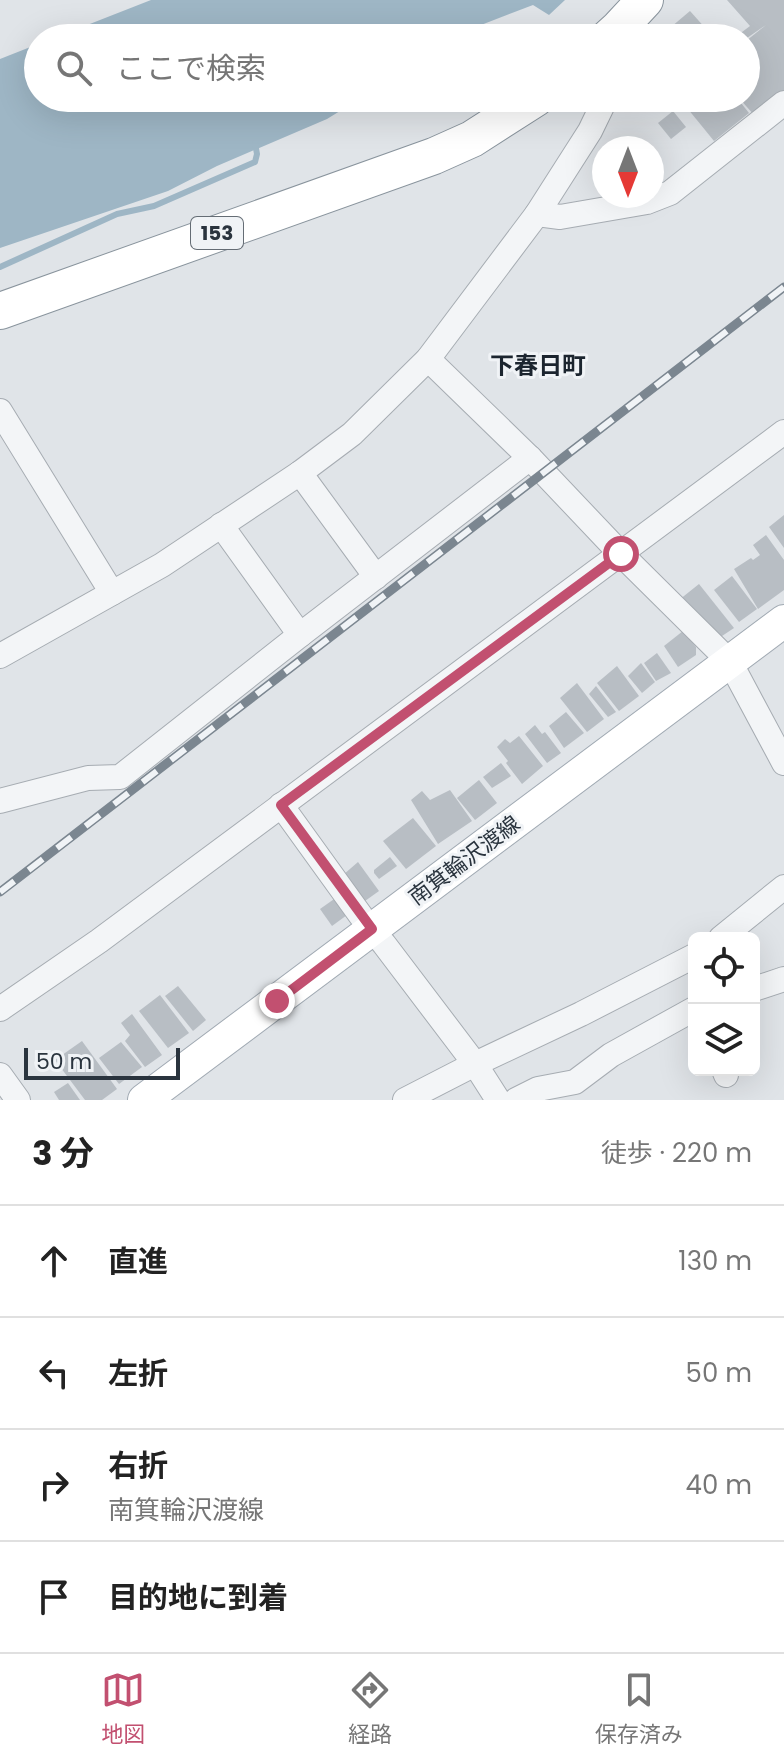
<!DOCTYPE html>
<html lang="ja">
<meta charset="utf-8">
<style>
body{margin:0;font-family:Poppins,"Noto Sans JP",sans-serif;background:#f6f6f6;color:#222}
.controls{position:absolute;right:24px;bottom:24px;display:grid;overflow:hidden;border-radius:12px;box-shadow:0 8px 32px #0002}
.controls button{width:72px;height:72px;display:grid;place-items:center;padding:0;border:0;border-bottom:2px solid #e0e0e0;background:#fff;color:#222;font:40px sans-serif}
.compass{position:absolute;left:592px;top:136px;width:72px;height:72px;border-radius:50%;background:#fff;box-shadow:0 8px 32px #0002;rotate:180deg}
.scale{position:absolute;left:24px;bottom:20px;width:156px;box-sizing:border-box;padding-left:8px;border:4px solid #2a343e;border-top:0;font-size:22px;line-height:28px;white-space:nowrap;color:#2a343e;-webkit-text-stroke:6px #f0f3f6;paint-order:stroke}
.stop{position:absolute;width:24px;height:24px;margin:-18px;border:6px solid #c25070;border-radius:50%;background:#fff}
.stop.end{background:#c25070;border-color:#fff;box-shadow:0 2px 8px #0008}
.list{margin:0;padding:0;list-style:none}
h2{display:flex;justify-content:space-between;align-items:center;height:104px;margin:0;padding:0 32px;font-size:34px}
h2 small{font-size:26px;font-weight:400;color:#767676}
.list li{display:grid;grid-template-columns:52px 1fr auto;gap:24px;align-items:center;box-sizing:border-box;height:112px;padding:0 32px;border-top:2px solid #e0e0e0}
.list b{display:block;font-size:30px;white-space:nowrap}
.list p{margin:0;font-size:26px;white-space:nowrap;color:#767676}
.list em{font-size:26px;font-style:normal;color:#767676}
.icon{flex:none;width:44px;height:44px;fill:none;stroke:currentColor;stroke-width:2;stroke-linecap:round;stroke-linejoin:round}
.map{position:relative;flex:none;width:784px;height:1100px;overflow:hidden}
.search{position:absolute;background:#fff;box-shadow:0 8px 32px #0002;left:24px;right:24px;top:24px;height:88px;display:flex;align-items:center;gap:20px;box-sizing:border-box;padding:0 28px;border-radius:44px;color:#767676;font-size:30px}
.sheet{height:552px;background:#fff}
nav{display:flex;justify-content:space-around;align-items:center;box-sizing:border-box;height:112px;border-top:2px solid #e0e0e0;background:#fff;font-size:22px;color:#767676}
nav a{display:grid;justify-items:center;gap:4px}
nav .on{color:#c25070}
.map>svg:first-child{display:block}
.water{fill:#9eb6c5}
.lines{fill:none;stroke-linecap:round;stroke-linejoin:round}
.stream{stroke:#9eb6c5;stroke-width:6}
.building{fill:#b8bec4}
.minor-casing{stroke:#a6acb2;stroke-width:26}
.major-casing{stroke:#a1aab3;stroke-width:34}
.highway-casing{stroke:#89949d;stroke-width:38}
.minor{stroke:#f3f5f7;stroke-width:24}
.major{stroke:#fff;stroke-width:32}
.highway{stroke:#fff;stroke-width:36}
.rail-casing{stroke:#7b8690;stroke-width:9}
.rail{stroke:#f0f3f6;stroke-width:6;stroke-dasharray:18;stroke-linecap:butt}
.route{stroke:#c25070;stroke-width:10}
.labels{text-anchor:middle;stroke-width:6;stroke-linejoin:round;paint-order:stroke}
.shield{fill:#f0f3f6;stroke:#656d75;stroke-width:2}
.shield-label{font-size:20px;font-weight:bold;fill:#2a343e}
.street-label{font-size:22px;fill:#2a343e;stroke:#f0f3f6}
.neighbourhood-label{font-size:24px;font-weight:bold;fill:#1c252f;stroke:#f0f3f6}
</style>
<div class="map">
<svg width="784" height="1100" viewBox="0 0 784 1100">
<rect width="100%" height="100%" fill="#e0e4e8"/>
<g class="water">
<polygon points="151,0 565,0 549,15 533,5 481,25 460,38 54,38"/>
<polygon points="38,44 38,98 361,98 327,119 217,166 168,191 0,248 0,59"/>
</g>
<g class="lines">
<polyline class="stream" points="0,267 117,214 154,206 255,162 257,154 255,143"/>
</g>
<g class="building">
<polygon points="727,0 784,0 784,90 754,115 739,98 746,98 746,41 766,25 747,38 734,38 750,26"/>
<polygon points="690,11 707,30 698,38 658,38"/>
<polygon points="679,98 737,98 749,113 714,141"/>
<polygon points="673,111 686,127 671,139 658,123"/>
<polygon points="784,515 784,548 769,527"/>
<polygon points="766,535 784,560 784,590 758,609 734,569 751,558 753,560 760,555 753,545"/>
<polygon points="732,576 757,609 739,622 714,590"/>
<polygon points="699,584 734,628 719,638 679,600"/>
<polygon points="683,631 696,647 696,655 678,667 664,646"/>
<polygon points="657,653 671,673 656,681 644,663"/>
<polygon points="641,663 655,682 642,693 628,676"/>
<polygon points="617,666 639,696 619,711 597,683"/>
<polygon points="577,683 604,719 587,732 560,698"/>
<polygon points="596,686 616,712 608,717 589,694"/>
<polygon points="566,712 584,733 564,748 549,726"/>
<polygon points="535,725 542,734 545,732 561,753 547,763 525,734"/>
<polygon points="519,736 543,766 522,784 506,763 508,761 497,747 505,739 510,743"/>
<polygon points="501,763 511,776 492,788 483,777"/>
<polygon points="479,780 497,803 475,820 457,798"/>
<polygon points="450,790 472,821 438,844 411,800 422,791 430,800"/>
<polygon points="413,818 436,846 406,869 383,841"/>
<polygon points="390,857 397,866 379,879 374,873 374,870"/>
<polygon points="358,862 379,891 365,901 343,875"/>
<polygon points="337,897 347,915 332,926 320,909"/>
<polygon points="178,986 206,1020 193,1031 165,996"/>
<polygon points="160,995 189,1033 168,1048 139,1011"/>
<polygon points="132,1014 162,1055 145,1067 125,1041 130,1035 121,1023"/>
<polygon points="82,1041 117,1089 102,1100 85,1100 55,1060"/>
<polygon points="121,1042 142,1067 119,1084 99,1058"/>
<polygon points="68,1083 80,1100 59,1100 54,1092"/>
</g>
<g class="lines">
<defs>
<g id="minor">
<polyline points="537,214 560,217 647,202 670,193 784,103"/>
<polyline points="428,359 530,458 621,554 730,662 784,763"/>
<polyline points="0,411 112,593"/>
<polyline points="300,473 376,577"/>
<polyline points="221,525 300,635"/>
<polyline points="0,656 162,565 300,473 352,434 428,359 537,214 590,131 606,98"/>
<polyline points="0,801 88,778 120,777 300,635 530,458"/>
<polyline points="281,805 361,916 384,944 475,1064 498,1100"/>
<polyline points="721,938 784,887"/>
<polyline points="754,989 784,979"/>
<polyline points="0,1009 99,941 784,432"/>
<polyline points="724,1070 726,1075"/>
<polyline points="0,1075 18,1100"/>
<polyline points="405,1100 475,1064 581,1014 694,956"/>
<polyline points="516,1100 538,1089 575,1082 611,1055 694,1009"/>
</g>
<polyline id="major" points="144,1100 784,621"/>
<g id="highway">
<polyline points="608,38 619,28 645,0"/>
<polyline points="0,311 434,156 472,139 536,98"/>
</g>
</defs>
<use href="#minor" class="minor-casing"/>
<use href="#major" class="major-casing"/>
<use href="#highway" class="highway-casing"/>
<use href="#minor" class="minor"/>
<use href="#major" class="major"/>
<use href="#highway" class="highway"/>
<defs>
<polyline id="rail" points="0,892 784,287"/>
</defs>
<use href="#rail" class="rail-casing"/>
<use href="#rail" class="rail"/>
</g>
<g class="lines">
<polyline class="route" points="277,1001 372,929 281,805 621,554"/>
</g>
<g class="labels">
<rect class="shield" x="191" y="217" width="52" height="32" rx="6"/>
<g class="shield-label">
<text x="217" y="240">153</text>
</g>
<g class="street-label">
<text transform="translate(464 860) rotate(-37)" y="8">南箕輪沢渡線</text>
</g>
<g class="neighbourhood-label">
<text x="538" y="374">下春日町</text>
</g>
</g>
</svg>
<div class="controls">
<button><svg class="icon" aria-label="locate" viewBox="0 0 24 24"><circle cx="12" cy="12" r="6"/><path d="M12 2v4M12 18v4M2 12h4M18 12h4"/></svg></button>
<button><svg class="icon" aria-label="layers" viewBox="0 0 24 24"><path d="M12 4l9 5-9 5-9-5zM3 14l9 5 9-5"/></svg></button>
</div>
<svg class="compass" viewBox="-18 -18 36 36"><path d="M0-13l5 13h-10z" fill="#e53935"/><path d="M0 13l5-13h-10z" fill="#767676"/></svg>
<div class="scale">50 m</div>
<div class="stop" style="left:621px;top:554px"></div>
<div class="stop end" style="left:277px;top:1001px"></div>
<div class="search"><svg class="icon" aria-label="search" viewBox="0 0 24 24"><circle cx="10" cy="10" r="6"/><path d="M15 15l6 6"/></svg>ここで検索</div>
</div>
<section class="sheet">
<h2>3 分<small>徒歩 · 220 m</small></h2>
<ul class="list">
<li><svg class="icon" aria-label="ahead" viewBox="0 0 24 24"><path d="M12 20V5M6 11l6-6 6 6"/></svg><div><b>直進</b></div><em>130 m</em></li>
<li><svg class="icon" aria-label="left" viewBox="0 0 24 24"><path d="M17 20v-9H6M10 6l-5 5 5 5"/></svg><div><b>左折</b></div><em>50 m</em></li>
<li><svg class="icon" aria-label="right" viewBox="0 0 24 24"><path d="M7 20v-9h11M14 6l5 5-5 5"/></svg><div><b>右折</b><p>南箕輪沢渡線</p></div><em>40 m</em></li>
<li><svg class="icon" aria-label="arrive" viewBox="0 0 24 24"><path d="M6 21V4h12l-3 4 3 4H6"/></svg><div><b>目的地に到着</b></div></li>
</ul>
</section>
<nav>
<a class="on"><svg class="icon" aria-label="map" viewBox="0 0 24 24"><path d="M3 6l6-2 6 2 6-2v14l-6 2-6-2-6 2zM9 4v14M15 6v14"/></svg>地図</a>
<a><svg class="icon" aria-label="directions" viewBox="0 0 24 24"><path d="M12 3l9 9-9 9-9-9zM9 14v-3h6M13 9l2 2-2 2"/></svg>経路</a>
<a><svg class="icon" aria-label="saved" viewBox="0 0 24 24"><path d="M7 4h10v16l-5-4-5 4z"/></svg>保存済み</a>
</nav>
